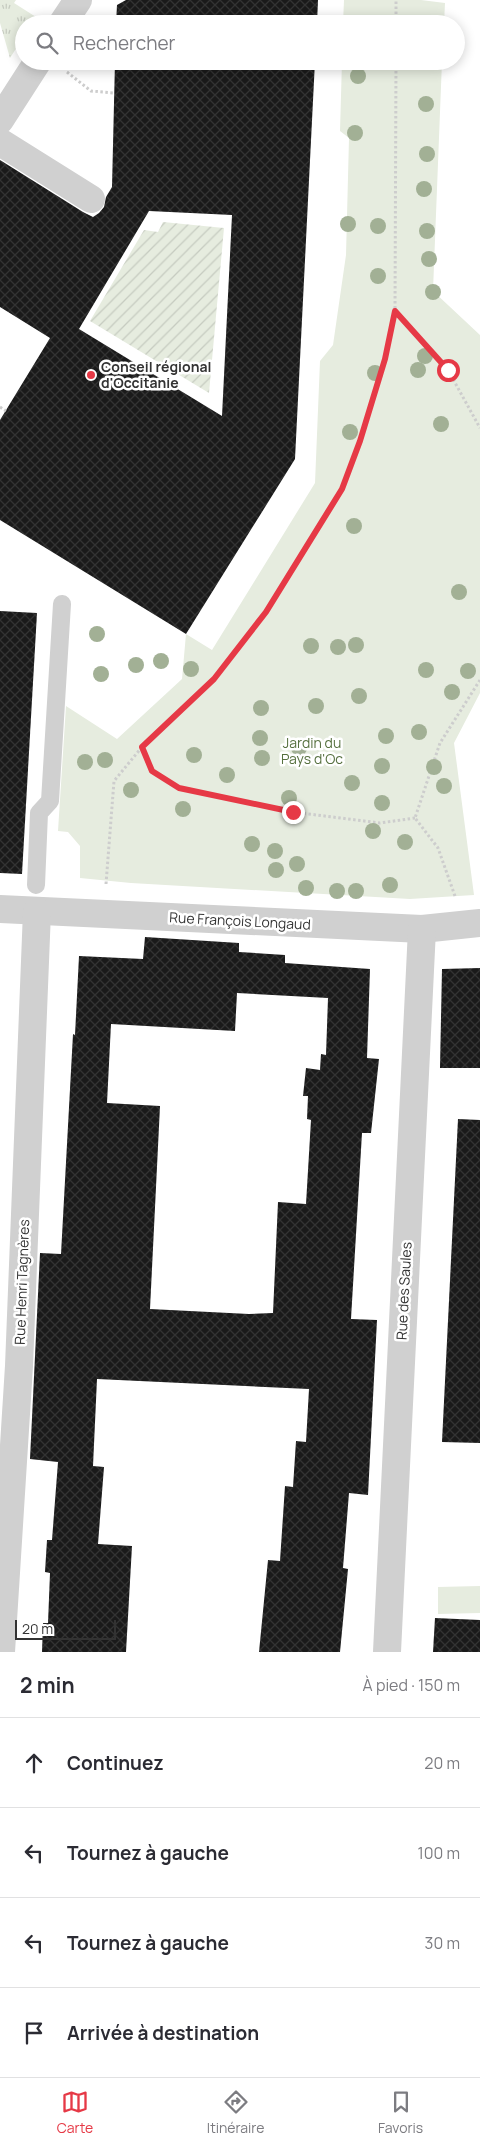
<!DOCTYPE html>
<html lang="fr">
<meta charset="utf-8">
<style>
body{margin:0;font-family:Manrope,sans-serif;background:#f7f7f7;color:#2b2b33}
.scale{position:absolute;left:15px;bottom:12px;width:101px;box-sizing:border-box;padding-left:5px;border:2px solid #333;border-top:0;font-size:14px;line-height:18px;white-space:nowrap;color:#333;-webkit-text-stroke:4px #fff;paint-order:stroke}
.stop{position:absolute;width:15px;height:15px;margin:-11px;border:4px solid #e63946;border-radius:50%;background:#fff}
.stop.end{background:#e63946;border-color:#fff;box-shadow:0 1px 5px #0008}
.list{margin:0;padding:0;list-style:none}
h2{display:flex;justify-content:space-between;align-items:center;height:65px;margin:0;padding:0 20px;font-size:21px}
h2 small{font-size:16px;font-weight:400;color:#7c7c81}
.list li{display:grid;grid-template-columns:32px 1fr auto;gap:15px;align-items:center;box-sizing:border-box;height:90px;padding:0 20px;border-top:1px solid #e1e1e2}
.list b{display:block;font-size:19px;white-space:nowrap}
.list em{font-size:16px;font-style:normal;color:#7c7c81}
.icon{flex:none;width:28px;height:28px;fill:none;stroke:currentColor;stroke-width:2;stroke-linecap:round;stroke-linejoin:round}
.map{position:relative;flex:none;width:480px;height:1652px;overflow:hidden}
.search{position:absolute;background:#fff;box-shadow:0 2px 12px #0003;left:15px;right:15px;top:15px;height:55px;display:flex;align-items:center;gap:12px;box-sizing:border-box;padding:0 18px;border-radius:28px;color:#7c7c81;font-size:19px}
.sheet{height:425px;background:#fff}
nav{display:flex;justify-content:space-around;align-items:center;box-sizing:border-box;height:70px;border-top:1px solid #e1e1e2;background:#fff;font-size:14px;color:#7c7c81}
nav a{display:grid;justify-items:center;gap:2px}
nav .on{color:#e63946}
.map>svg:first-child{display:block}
.grass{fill:url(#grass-tufts)}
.park{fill:#e6ecdf}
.garden{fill:url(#garden-furrows)}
.building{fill:url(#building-cross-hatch);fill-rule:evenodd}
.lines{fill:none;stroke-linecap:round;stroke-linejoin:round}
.path{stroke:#cdcdcd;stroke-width:3;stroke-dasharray:2.5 2.5;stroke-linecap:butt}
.lane{stroke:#d0d0d0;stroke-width:18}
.street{stroke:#d0d0d0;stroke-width:28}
.tree{fill:#a2b095}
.route{stroke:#e63946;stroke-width:6}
.poi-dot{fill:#e63946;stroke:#fff;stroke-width:2}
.labels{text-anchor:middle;stroke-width:5;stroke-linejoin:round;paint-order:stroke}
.poi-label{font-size:14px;font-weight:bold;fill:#333;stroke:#fff;text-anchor:start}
.park-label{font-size:14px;fill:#56703f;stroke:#fff}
.street-label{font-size:14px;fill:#333;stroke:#fff}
</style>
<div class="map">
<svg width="480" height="1652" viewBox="0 0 480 1652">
<defs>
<pattern id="grass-tufts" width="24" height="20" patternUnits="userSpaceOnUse" patternTransform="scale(1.25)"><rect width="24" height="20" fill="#e6ecdf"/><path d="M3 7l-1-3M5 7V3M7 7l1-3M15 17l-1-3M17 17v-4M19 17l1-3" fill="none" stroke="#c6cbc0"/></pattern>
<pattern id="garden-furrows" width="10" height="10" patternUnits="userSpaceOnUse" patternTransform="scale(1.25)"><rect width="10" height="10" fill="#e6ecdf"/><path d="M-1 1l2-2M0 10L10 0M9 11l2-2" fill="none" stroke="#c6cbc0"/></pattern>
<pattern id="building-cross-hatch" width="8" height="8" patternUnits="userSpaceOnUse" patternTransform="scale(1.25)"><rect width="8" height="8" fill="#1a1a1a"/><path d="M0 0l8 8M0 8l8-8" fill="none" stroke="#333"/></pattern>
</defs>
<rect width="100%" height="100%" fill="#fff"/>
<polygon class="grass" points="0,0 16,0 14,3 36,17 32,24 24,24 24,36 10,58 0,23"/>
<g class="park">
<polygon points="344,0 421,0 445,3 444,24 343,24"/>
<polygon points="342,61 442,61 433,291 480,335 480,693 454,743 474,895 410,899 131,883 80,878 80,846 68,832 58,831 66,706 117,739 182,679 186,634 212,650 315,483 320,361 333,345 346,255 349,138 340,131"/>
<polygon points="480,1586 480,1613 438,1614 438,1587"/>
</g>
<polygon class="garden" points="163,222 224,228 209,393 90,321 144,230 158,232"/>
<g class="building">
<polygon points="126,0 318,0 317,24 116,24 117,5"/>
<path d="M115,61H315L295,459L186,634L0,520V420L50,338L0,307V160L83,212L93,217L99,213L104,207L106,197L112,187ZM149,211L232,215L222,416L79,329Z"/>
<polygon points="0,611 37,613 22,874 0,873"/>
<path d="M145,937L239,943V952L285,955V963L370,969L367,1058L379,1059L371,1133H362L351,1319L377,1320L368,1495L349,1493L343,1568L348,1569L340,1652H259L268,1560L280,1561L285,1486L293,1487L296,1441L306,1442L309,1389L97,1379L93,1466L104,1467L98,1544L132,1546L126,1652H42L43,1623H48L50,1573L45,1572L47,1540H52L58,1462L30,1459L40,1253L61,1254L73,1034L75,1035L79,956L143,959ZM237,993L328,998L326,1055L321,1054L320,1070L306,1068L303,1096H308L307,1119L311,1120L306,1204L278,1202L273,1313L249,1314L150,1309L160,1106L107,1103L111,1024L235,1031Z"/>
<polygon points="480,968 480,1068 440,1068 442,969"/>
<polygon points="458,1119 480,1120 480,1443 442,1442"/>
<polygon points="435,1618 480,1620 480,1652 433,1652"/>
</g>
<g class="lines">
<g class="path">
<polyline points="396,24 396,0"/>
<polyline points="396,61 395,311 448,370 480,428"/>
<polyline points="67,72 91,91 114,93"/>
<polyline points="0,407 6,411"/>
<polyline points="142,747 152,771 179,788 293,812 380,823 415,818"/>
<polyline points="106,884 114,781 142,747 214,679 267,611 342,489 360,441 385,359 395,311"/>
<polyline points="455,896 438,848 415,818 440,743 480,680"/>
</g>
<polyline class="lane" points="36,885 39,813 50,801 62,604"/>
<g class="street">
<polyline points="62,24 78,0"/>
<polyline points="0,120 38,61"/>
<polyline points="0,142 91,199"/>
<polyline points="0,909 422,929 480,923"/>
<polyline points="1,1652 19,1366 37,911"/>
<polyline points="387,1652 422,929"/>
</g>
</g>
<g class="tree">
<circle cx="358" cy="76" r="8"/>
<circle cx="426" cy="104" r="8"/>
<circle cx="355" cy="133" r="8"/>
<circle cx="427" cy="154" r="8"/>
<circle cx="424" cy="189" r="8"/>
<circle cx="348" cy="224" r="8"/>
<circle cx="378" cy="226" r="8"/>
<circle cx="427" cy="231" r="8"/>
<circle cx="429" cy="259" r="8"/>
<circle cx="378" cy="276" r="8"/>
<circle cx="433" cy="292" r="8"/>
<circle cx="425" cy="356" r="8"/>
<circle cx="418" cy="370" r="8"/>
<circle cx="375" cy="373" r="8"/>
<circle cx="441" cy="424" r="8"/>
<circle cx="350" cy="432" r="8"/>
<circle cx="354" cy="526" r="8"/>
<circle cx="459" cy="592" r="8"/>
<circle cx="97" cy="634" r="8"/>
<circle cx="356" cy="645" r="8"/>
<circle cx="311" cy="646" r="8"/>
<circle cx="338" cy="647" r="8"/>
<circle cx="161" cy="661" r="8"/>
<circle cx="136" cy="665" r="8"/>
<circle cx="191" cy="669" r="8"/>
<circle cx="426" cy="670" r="8"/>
<circle cx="468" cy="671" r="8"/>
<circle cx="101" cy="674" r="8"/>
<circle cx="452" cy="692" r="8"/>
<circle cx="359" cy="696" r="8"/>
<circle cx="316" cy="706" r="8"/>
<circle cx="261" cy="708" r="8"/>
<circle cx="419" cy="732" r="8"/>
<circle cx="386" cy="736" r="8"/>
<circle cx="260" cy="738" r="8"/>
<circle cx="299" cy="748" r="8"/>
<circle cx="194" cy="755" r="8"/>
<circle cx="262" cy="758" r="8"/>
<circle cx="105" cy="760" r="8"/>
<circle cx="85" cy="762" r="8"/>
<circle cx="382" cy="766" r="8"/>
<circle cx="434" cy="767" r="8"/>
<circle cx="227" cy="775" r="8"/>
<circle cx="352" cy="783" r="8"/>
<circle cx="444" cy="786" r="8"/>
<circle cx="131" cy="790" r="8"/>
<circle cx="289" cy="798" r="8"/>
<circle cx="382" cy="803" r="8"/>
<circle cx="183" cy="809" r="8"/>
<circle cx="373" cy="831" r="8"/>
<circle cx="405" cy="842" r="8"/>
<circle cx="252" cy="844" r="8"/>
<circle cx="275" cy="851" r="8"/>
<circle cx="297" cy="864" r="8"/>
<circle cx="276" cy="870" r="8"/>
<circle cx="390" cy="885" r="8"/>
<circle cx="306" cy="888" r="8"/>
<circle cx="337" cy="891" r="8"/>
<circle cx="356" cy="891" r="8"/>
</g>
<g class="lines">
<polyline class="route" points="293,812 179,788 152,771 142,747 214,679 266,612 342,489 360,441 385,359 395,311 448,370"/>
</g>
<circle class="poi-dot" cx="91" cy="375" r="5"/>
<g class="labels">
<g class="poi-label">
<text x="101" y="372">Conseil régional<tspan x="101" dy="16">d'Occitanie</tspan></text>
</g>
<g class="park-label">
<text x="312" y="748">Jardin du<tspan x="312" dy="16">Pays d'Oc</tspan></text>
</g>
<g class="street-label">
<text transform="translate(240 921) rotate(3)" y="5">Rue François Longaud</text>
<text transform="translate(22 1282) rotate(-88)" y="5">Rue Henri Tagnères</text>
<text transform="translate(404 1291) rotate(-87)" y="5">Rue des Saules</text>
</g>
</g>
</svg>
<div class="scale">20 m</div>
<div class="stop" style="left:448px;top:370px"></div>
<div class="stop end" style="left:293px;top:812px"></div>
<div class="search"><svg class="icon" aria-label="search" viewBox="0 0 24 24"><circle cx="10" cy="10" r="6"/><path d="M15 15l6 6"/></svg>Rechercher</div>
</div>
<section class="sheet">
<h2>2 min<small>À pied · 150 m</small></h2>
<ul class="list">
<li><svg class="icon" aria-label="ahead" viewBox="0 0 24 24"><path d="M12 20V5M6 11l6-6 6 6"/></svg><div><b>Continuez</b></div><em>20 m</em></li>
<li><svg class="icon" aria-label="left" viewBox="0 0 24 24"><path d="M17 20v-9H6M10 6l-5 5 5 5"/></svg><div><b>Tournez à gauche</b></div><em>100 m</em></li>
<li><svg class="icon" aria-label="left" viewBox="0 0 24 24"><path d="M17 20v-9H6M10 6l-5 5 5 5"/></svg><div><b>Tournez à gauche</b></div><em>30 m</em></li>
<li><svg class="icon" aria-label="arrive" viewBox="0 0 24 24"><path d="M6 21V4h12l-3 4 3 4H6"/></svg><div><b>Arrivée à destination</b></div></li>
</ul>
</section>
<nav>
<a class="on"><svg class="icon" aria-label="map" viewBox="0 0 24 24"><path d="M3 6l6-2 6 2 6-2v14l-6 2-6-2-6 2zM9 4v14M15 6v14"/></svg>Carte</a>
<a><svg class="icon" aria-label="directions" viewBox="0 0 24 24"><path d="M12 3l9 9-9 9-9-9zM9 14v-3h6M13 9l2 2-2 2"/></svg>Itinéraire</a>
<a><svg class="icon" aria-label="saved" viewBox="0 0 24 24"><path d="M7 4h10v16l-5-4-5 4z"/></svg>Favoris</a>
</nav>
